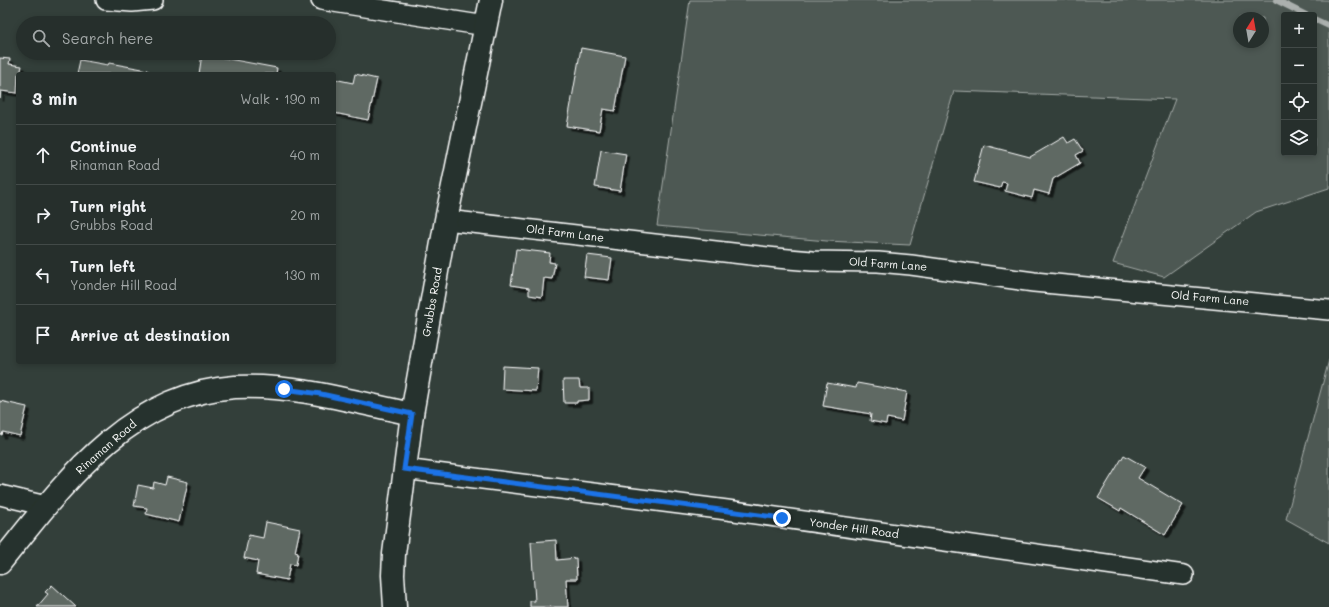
<!DOCTYPE html>
<meta charset="utf-8">
<style>
body{margin:0;font-family:Mali,sans-serif;background:#2e3734;color:#f1f3f6}
.controls{position:absolute;right:12px;top:12px;display:grid;overflow:hidden;border-radius:4px;box-shadow:0 2px 6px #0003}
.controls button{width:36px;height:36px;display:grid;place-items:center;padding:0;border:0;border-bottom:1px solid #424a48;background:#262f2c;color:#f1f3f6;font:20px sans-serif}
.compass{position:absolute;left:1233px;top:12px;width:36px;height:36px;border-radius:50%;background:#262f2c;box-shadow:0 2px 6px #0003;rotate:11deg}
.stop{position:absolute;width:12px;height:12px;margin:-9px;border:3px solid #1a73e8;border-radius:50%;background:#fff}
.stop.end{background:#1a73e8;border-color:#fff;box-shadow:0 1px 4px #0008}
.list{margin:0;padding:0;list-style:none}
h2{display:flex;justify-content:space-between;align-items:center;height:52px;margin:0;padding:0 16px;font-size:17px}
h2 small{font-size:13px;font-weight:400;color:#a4a9a9}
.list li{display:grid;grid-template-columns:26px 1fr auto;gap:12px;align-items:center;box-sizing:border-box;height:60px;padding:0 16px;border-top:1px solid #424a48}
.list b{display:block;font-size:15px;white-space:nowrap}
.list p{margin:0;font-size:13px;white-space:nowrap;color:#a4a9a9}
.list em{font-size:13px;font-style:normal;color:#a4a9a9}
.icon{flex:none;width:22px;height:22px;fill:none;stroke:currentColor;stroke-width:2;stroke-linecap:round;stroke-linejoin:round}
.map{position:relative;flex:none;width:1329px;height:607px;overflow:hidden}
.search{position:absolute;background:#262f2c;box-shadow:0 2px 6px #0003;left:16px;top:16px;width:320px;height:44px;display:flex;align-items:center;gap:10px;box-sizing:border-box;padding:0 14px;border-radius:22px;color:#a4a9a9;font-size:15px}
.panel{position:absolute;background:#262f2c;box-shadow:0 2px 6px #0003;left:16px;top:72px;width:320px;height:292px;border-radius:4px}
.map>svg:first-child{display:block}
.green{fill:#4d5853;stroke:#a6aca9;fill-rule:evenodd}
.lines{fill:none;stroke-linecap:round;stroke-linejoin:round}
.stream{stroke:#abb0ae;stroke-width:6}
.building{fill:#5f6964;stroke:#fff;filter:url(#shadow)}
.minor-casing{stroke:#fff;stroke-width:22}
.tertiary-casing{stroke:#fff;stroke-width:25}
.minor{stroke:#26332d;stroke-width:19}
.tertiary{stroke:#26332d;stroke-width:22}
.route{stroke:#1a73e8;stroke-width:5}
.labels{text-anchor:middle;stroke-width:4;stroke-linejoin:round;paint-order:stroke}
.street-label{font-size:11px;fill:#fff;stroke:#26332d}
</style>
<div class="map">
<svg width="1329" height="607" viewBox="0 0 1329 607">
<defs>
<filter id="shadow"><feDropShadow dx="3.5" dy="3.5" stdDeviation="0" flood-color="#0009"/></filter>
</defs>
<rect width="100%" height="100%" fill="#333f3a"/>
<filter id="ink" filterUnits="userSpaceOnUse"><feTurbulence type="fractalNoise" baseFrequency=".025" numOctaves="2"/><feDisplacementMap in="SourceGraphic" scale="8" xChannelSelector="R" yChannelSelector="G"/><feConvolveMatrix kernelMatrix="1 2 1 2 8 2 1 2 1" color-interpolation-filters="sRGB"/></filter>
<g filter="url(#ink)">
<g class="green">
<path d="M690,0H1329V188L1256,212L1164,277L1113,263L1175,99L954,91L910,245L827,241L657,226ZM1284,15H1314V153H1284ZM1239,18H1263V42H1239Z"/>
<polygon points="1329,360 1329,543 1286,519"/>
</g>
<g class="lines">
<g class="stream">
<polyline points="1276,0 1306,15"/>
<polyline points="1314,19 1329,26"/>
</g>
</g>
<g class="building">
<polygon points="581,48 625,56 615,111 603,109 599,131 567,126"/>
<polygon points="202,54 277,68 276,74 199,74"/>
<polygon points="0,58 10,59 9,64 22,66 20,74 18,74 17,93 1,91 0,98"/>
<polygon points="80,60 108,65 109,63 148,70 148,74 77,74"/>
<polygon points="355,74 377,79 368,120 334,113 334,79 353,83"/>
<polygon points="1064,137 1068,143 1075,139 1083,151 1076,155 1080,163 1053,179 1049,194 1034,190 1032,198 1005,191 1007,183 1002,182 1000,188 974,182 984,145 1030,157"/>
<polygon points="601,150 626,154 620,191 595,187"/>
<polygon points="516,249 550,253 549,262 555,263 552,279 544,278 542,297 529,295 529,288 511,285"/>
<polygon points="587,255 612,258 609,280 584,277"/>
<polygon points="503,366 538,368 536,391 502,389"/>
<polygon points="563,380 579,380 580,388 589,388 589,400 577,401 577,403 564,403"/>
<polygon points="827,383 856,388 857,383 907,392 902,421 887,418 886,424 870,421 871,414 823,406"/>
<polygon points="0,401 27,407 20,436 3,432 2,435 0,434"/>
<polygon points="1124,455 1145,467 1138,478 1183,505 1165,535 1121,508 1120,511 1098,498"/>
<polygon points="167,477 188,482 179,522 146,514 147,508 134,506 138,485 153,488 154,482 165,485"/>
<polygon points="266,522 300,529 295,552 298,553 296,565 290,564 287,580 256,574 258,561 244,558 249,535 263,538"/>
<polygon points="556,540 557,560 576,558 577,579 566,579 568,607 530,607 530,601 535,601 531,542"/>
<polygon points="52,585 76,607 37,607 48,594 45,592"/>
</g>
<g class="lines">
<defs>
<g id="minor">
<polyline points="106,0 132,2 153,0"/>
<polyline points="321,0 486,26"/>
<polyline points="446,220 777,258 812,261 878,262 911,265 1034,282 1329,310"/>
<polyline points="404,469 727,510 1184,575"/>
<polyline points="0,495 46,506"/>
</g>
<g id="tertiary">
<path d="M0,563C62,486 127,394 235,387C294,384 354,402 412,414"/>
<polyline points="395,607 393,575 394,554 412,414 446,220 491,0"/>
</g>
</defs>
<use href="#minor" class="minor-casing"/>
<use href="#tertiary" class="tertiary-casing"/>
<use href="#minor" class="minor"/>
<use href="#tertiary" class="tertiary"/>
</g>
</g>
<g class="lines" filter="url(#ink)">
<polyline class="route" points="284,389 321,394 412,414 404,469 782,518"/>
</g>
<g class="labels">
<g class="street-label">
<text transform="translate(565 233) rotate(7)" y="4">Old Farm Lane</text>
<text transform="translate(888 264) rotate(4)" y="4">Old Farm Lane</text>
<text transform="translate(1210 298) rotate(5)" y="4">Old Farm Lane</text>
<text transform="translate(432 302) rotate(-80)" y="4">Grubbs Road</text>
<text transform="translate(106 447) rotate(-41)" y="4">Rinaman Road</text>
<text transform="translate(854 528) rotate(8)" y="4">Yonder Hill Road</text>
</g>
</g>
</svg>
<div class="controls">
<button>+</button>
<button>−</button>
<button><svg class="icon" aria-label="locate" viewBox="0 0 24 24"><circle cx="12" cy="12" r="6"/><path d="M12 2v4M12 18v4M2 12h4M18 12h4"/></svg></button>
<button><svg class="icon" aria-label="layers" viewBox="0 0 24 24"><path d="M12 4l9 5-9 5-9-5zM3 14l9 5 9-5"/></svg></button>
</div>
<svg class="compass" viewBox="-18 -18 36 36"><path d="M0-13l5 13h-10z" fill="#e53935"/><path d="M0 13l5-13h-10z" fill="#a4a9a9"/></svg>
<div class="stop" style="left:284px;top:389px"></div>
<div class="stop end" style="left:782px;top:518px"></div>
<div class="search"><svg class="icon" aria-label="search" viewBox="0 0 24 24"><circle cx="10" cy="10" r="6"/><path d="M15 15l6 6"/></svg>Search here</div>
<section class="panel">
<h2>3 min<small>Walk · 190 m</small></h2>
<ul class="list">
<li><svg class="icon" aria-label="ahead" viewBox="0 0 24 24"><path d="M12 20V5M6 11l6-6 6 6"/></svg><div><b>Continue</b><p>Rinaman Road</p></div><em>40 m</em></li>
<li><svg class="icon" aria-label="right" viewBox="0 0 24 24"><path d="M7 20v-9h11M14 6l5 5-5 5"/></svg><div><b>Turn right</b><p>Grubbs Road</p></div><em>20 m</em></li>
<li><svg class="icon" aria-label="left" viewBox="0 0 24 24"><path d="M17 20v-9H6M10 6l-5 5 5 5"/></svg><div><b>Turn left</b><p>Yonder Hill Road</p></div><em>130 m</em></li>
<li><svg class="icon" aria-label="arrive" viewBox="0 0 24 24"><path d="M6 21V4h12l-3 4 3 4H6"/></svg><div><b>Arrive at destination</b></div></li>
</ul>
</section>
</div>
